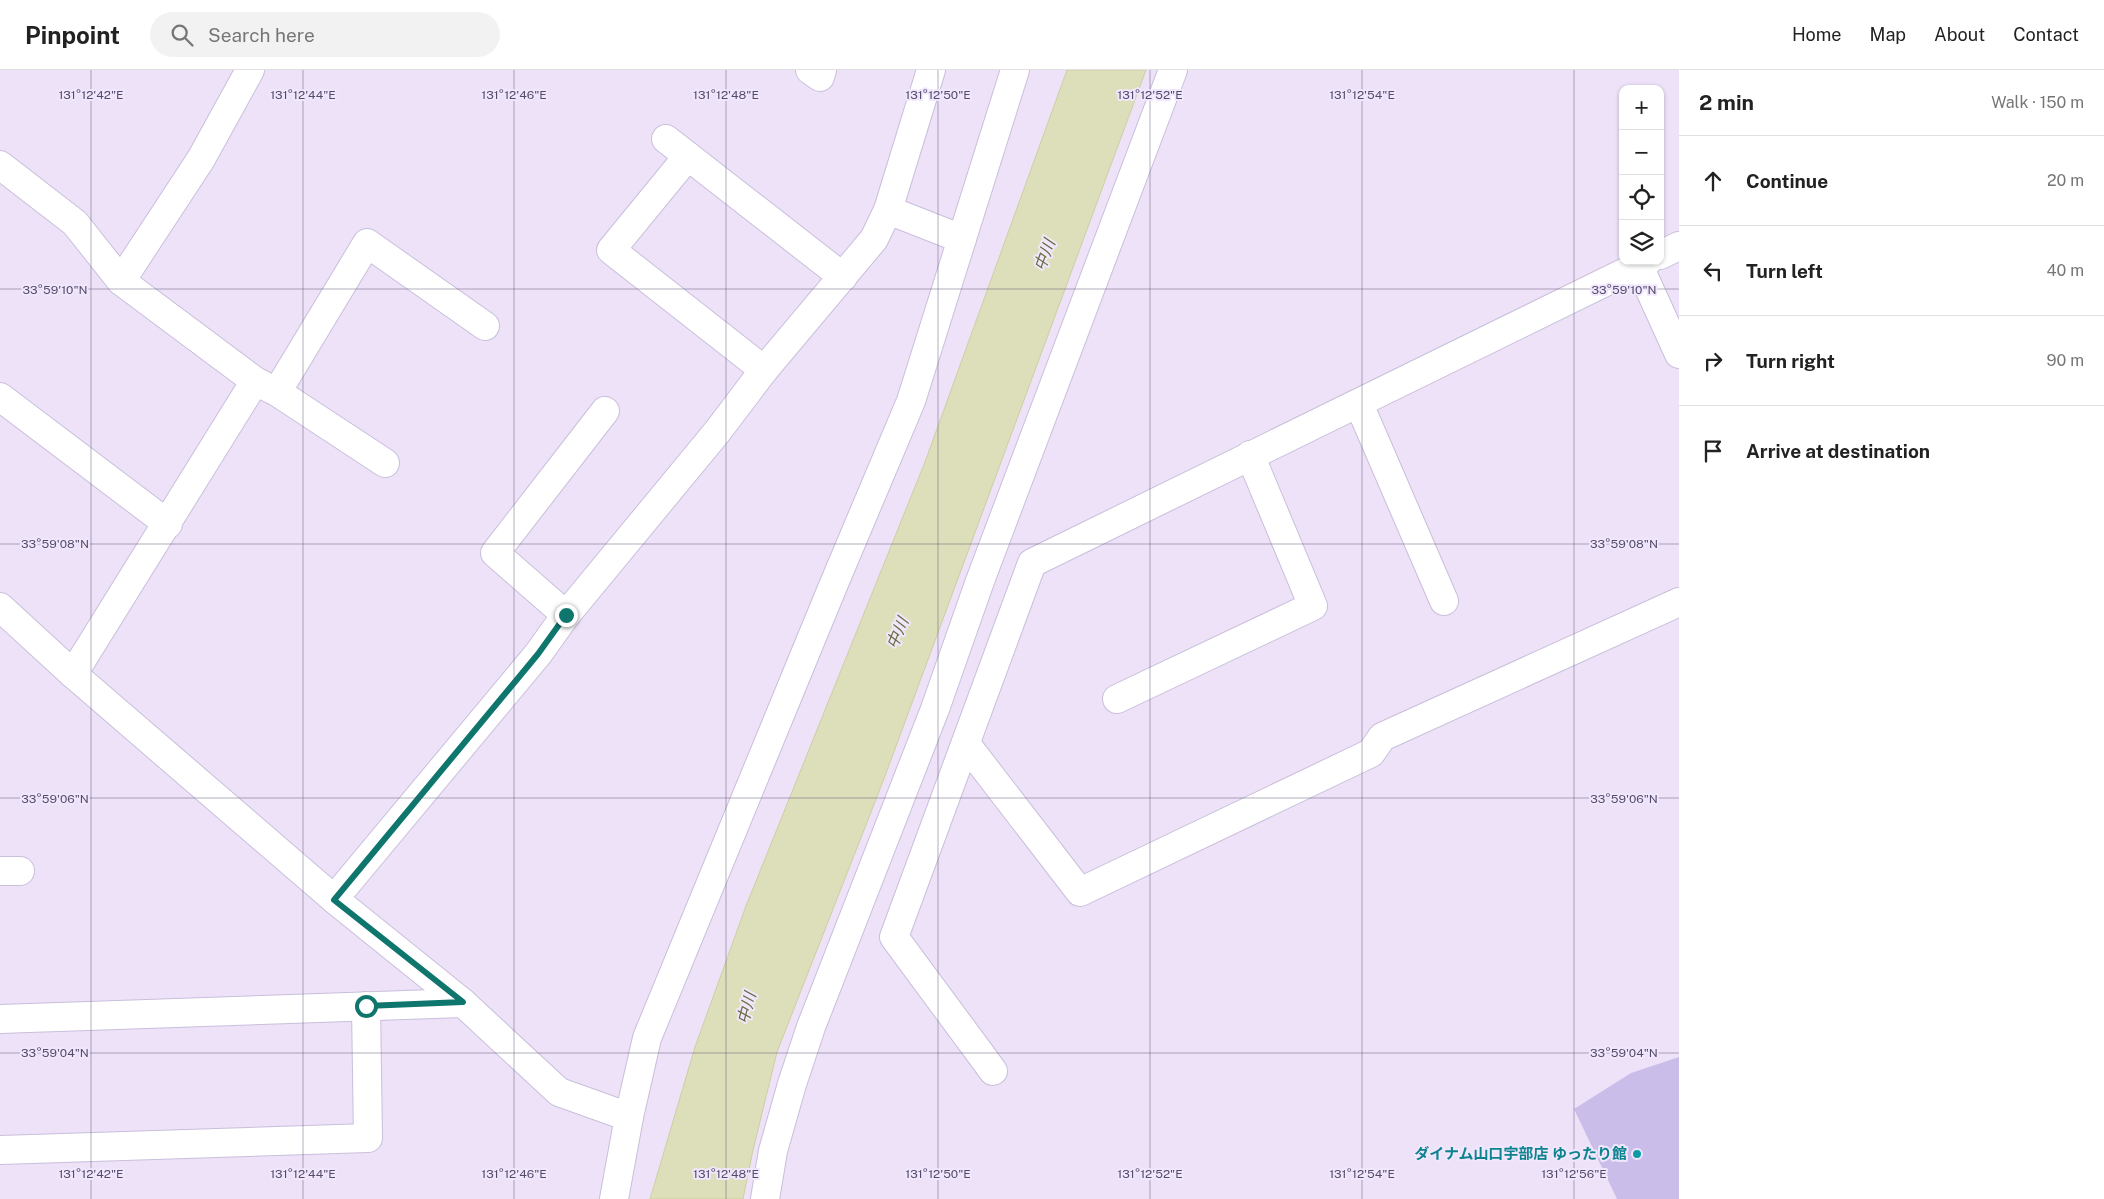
<!DOCTYPE html>
<meta charset="utf-8">
<style>
body{margin:0;font-family:"Public Sans","Noto Sans JP",sans-serif;background:#f2f2f2;color:#222}
.controls{position:absolute;right:15px;top:15px;display:grid;overflow:hidden;border-radius:10px;box-shadow:0 1px 4px #0004}
.controls button{width:45px;height:45px;display:grid;place-items:center;padding:0;border:0;border-bottom:1px solid #e0e0e0;background:#fff;color:#222;font:25px sans-serif}
.stop{position:absolute;width:15px;height:15px;margin:-11px;border:4px solid #0f766e;border-radius:50%;background:#fff}
.stop.end{background:#0f766e;border-color:#fff;box-shadow:0 1px 5px #0008}
.list{margin:0;padding:0;list-style:none}
h2{display:flex;justify-content:space-between;align-items:center;height:65px;margin:0;padding:0 20px;font-size:21px}
h2 small{font-size:16px;font-weight:400;color:#767676}
.list li{display:grid;grid-template-columns:32px 1fr auto;gap:15px;align-items:center;box-sizing:border-box;height:90px;padding:0 20px;border-top:1px solid #e0e0e0}
.list b{display:block;font-size:19px;white-space:nowrap}
.list em{font-size:16px;font-style:normal;color:#767676}
.icon{flex:none;width:28px;height:28px;fill:none;stroke:currentColor;stroke-width:2;stroke-linecap:round;stroke-linejoin:round}
.map{position:relative;flex:none;width:1679px;height:1129px;overflow:hidden}
header{display:flex;align-items:center;gap:30px;box-sizing:border-box;height:70px;padding:0 25px;background:#fff;border-bottom:1px solid #e0e0e0}
header strong{font-size:24px}
nav{display:flex;gap:28px;margin-inline-start:auto;font-size:18px}
.search{width:350px;height:45px;background:#f2f2f2;display:flex;align-items:center;gap:12px;box-sizing:border-box;padding:0 18px;border-radius:28px;color:#767676;font-size:19px}
main{display:flex}
aside{flex:1;background:#fff}
.map>svg:first-child{display:block}
.water{fill:#dddeba;stroke:#cdcfa1}
.building{fill:#cabdea}
.lines{fill:none;stroke-linecap:round;stroke-linejoin:round}
.minor-casing{stroke:#c9bfdb;stroke-width:30}
.minor{stroke:#fff;stroke-width:28}
.route{stroke:#0f766e;stroke-width:6}
.ticks{fill:none;stroke:#544c6c;stroke-width:1;stroke-opacity:0.45}
.culture-dot{fill:#0f9aa8;stroke:#f1e7fc;stroke-width:2}
.labels{text-anchor:middle;stroke-width:4;stroke-linejoin:round;paint-order:stroke}
.culture-label{font-size:15px;font-weight:bold;fill:#0d838f;stroke:#f1e7fc;text-anchor:end}
.water-label{font-size:16px;font-style:italic;fill:#686a3f;stroke:#f1e7fc}
.ticks-label{font-size:12px;text-anchor:middle;fill:#544c6c;stroke:#f1e7fc;stroke-width:4;stroke-linejoin:round;paint-order:stroke}
</style>
<header>
<strong>Pinpoint</strong>
<div class="search"><svg class="icon" aria-label="search" viewBox="0 0 24 24"><circle cx="10" cy="10" r="6"/><path d="M15 15l6 6"/></svg>Search here</div>
<nav><a>Home</a><a>Map</a><a>About</a><a>Contact</a></nav>
</header>
<main>
<div class="map">
<svg width="1679" height="1129" viewBox="0 0 1679 1129">
<rect width="100%" height="100%" fill="#ede2f8"/>
<polygon class="water" points="1067,0 1146,0 882,714 777,982 753,1080 743,1129 650,1129 695,977 746,836 925,392"/>
<polygon class="building" points="1679,987 1679,1129 1617,1129 1574,1039 1631,1003"/>
<g class="lines">
<defs>
<g id="minor">
<polyline points="810,0 820,7 822,0"/>
<polyline points="666,69 843,207"/>
<polyline points="688,86 611,180 764,300"/>
<polyline points="0,95 75,153 121,211 255,311 277,322 385,393"/>
<polyline points="888,140 962,169"/>
<polyline points="1660,185 1679,176"/>
<polyline points="1639,196 1679,284"/>
<polyline points="121,211 201,89 250,0"/>
<polyline points="277,322 367,173 485,256"/>
<polyline points="0,327 168,454"/>
<polyline points="1359,334 1444,531"/>
<polyline points="0,537 73,604 334,829 463,933 559,1022 629,1047"/>
<polyline points="566,545 495,483 605,341"/>
<polyline points="73,604 255,311"/>
<polyline points="1117,629 1313,536 1250,385"/>
<polyline points="966,674 1080,822 1371,683 1382,667 1679,532"/>
<polyline points="0,801 20,801"/>
<polyline points="334,829 538,584 566,545 717,362 764,300 874,169 888,140 931,0"/>
<polyline points="0,949 463,933"/>
<polyline points="993,1001 894,867 1032,493 1648,191"/>
<polyline points="0,1080 368,1068 366,936"/>
<polyline points="614,1129 629,1047 647,968 833,516 911,331 1015,0"/>
<polyline points="765,1129 773,1081 792,1014 811,957 935,639 980,511 1173,0"/>
</g>
</defs>
<use href="#minor" class="minor-casing"/>
<use href="#minor" class="minor"/>
</g>
<g class="lines">
<polyline class="route" points="366,936 463,932 334,830 538,584 566,545"/>
</g>
<path class="ticks" d="M91,0V1129M303,0V1129M514,0V1129M726,0V1129M938,0V1129M1150,0V1129M1362,0V1129M1574,0V1129M0,219H1679M0,474H1679M0,728H1679M0,983H1679"/>
<circle class="culture-dot" cx="1637" cy="1084" r="5"/>
<g class="labels">
<g class="culture-label">
<text x="1627" y="1089">ダイナム山口宇部店 ゆったり館</text>
</g>
<g class="water-label">
<text transform="translate(1044 185) rotate(-70)" y="6">中川</text>
<text transform="translate(897 563) rotate(-67)" y="6">中川</text>
<text transform="translate(746 938) rotate(-75)" y="6">中川</text>
</g>
</g>
<g class="ticks-label">
<text x="91" y="29">131°12'42"E</text>
<text x="303" y="29">131°12'44"E</text>
<text x="514" y="29">131°12'46"E</text>
<text x="726" y="29">131°12'48"E</text>
<text x="938" y="29">131°12'50"E</text>
<text x="1150" y="29">131°12'52"E</text>
<text x="1362" y="29">131°12'54"E</text>
<text x="55" y="224">33°59'10"N</text>
<text x="1624" y="224">33°59'10"N</text>
<text x="55" y="478">33°59'08"N</text>
<text x="1624" y="478">33°59'08"N</text>
<text x="55" y="733">33°59'06"N</text>
<text x="1624" y="733">33°59'06"N</text>
<text x="55" y="987">33°59'04"N</text>
<text x="1624" y="987">33°59'04"N</text>
<text x="91" y="1108">131°12'42"E</text>
<text x="303" y="1108">131°12'44"E</text>
<text x="514" y="1108">131°12'46"E</text>
<text x="726" y="1108">131°12'48"E</text>
<text x="938" y="1108">131°12'50"E</text>
<text x="1150" y="1108">131°12'52"E</text>
<text x="1362" y="1108">131°12'54"E</text>
<text x="1574" y="1108">131°12'56"E</text>
</g>
</svg>
<div class="controls">
<button>+</button>
<button>−</button>
<button><svg class="icon" aria-label="locate" viewBox="0 0 24 24"><circle cx="12" cy="12" r="6"/><path d="M12 2v4M12 18v4M2 12h4M18 12h4"/></svg></button>
<button><svg class="icon" aria-label="layers" viewBox="0 0 24 24"><path d="M12 4l9 5-9 5-9-5zM3 14l9 5 9-5"/></svg></button>
</div>
<div class="stop" style="left:366px;top:936px"></div>
<div class="stop end" style="left:566px;top:545px"></div>
</div>
<aside>
<h2>2 min<small>Walk · 150 m</small></h2>
<ul class="list">
<li><svg class="icon" aria-label="ahead" viewBox="0 0 24 24"><path d="M12 20V5M6 11l6-6 6 6"/></svg><div><b>Continue</b></div><em>20 m</em></li>
<li><svg class="icon" aria-label="left" viewBox="0 0 24 24"><path d="M17 20v-9H6M10 6l-5 5 5 5"/></svg><div><b>Turn left</b></div><em>40 m</em></li>
<li><svg class="icon" aria-label="right" viewBox="0 0 24 24"><path d="M7 20v-9h11M14 6l5 5-5 5"/></svg><div><b>Turn right</b></div><em>90 m</em></li>
<li><svg class="icon" aria-label="arrive" viewBox="0 0 24 24"><path d="M6 21V4h12l-3 4 3 4H6"/></svg><div><b>Arrive at destination</b></div></li>
</ul>
</aside>
</main>
